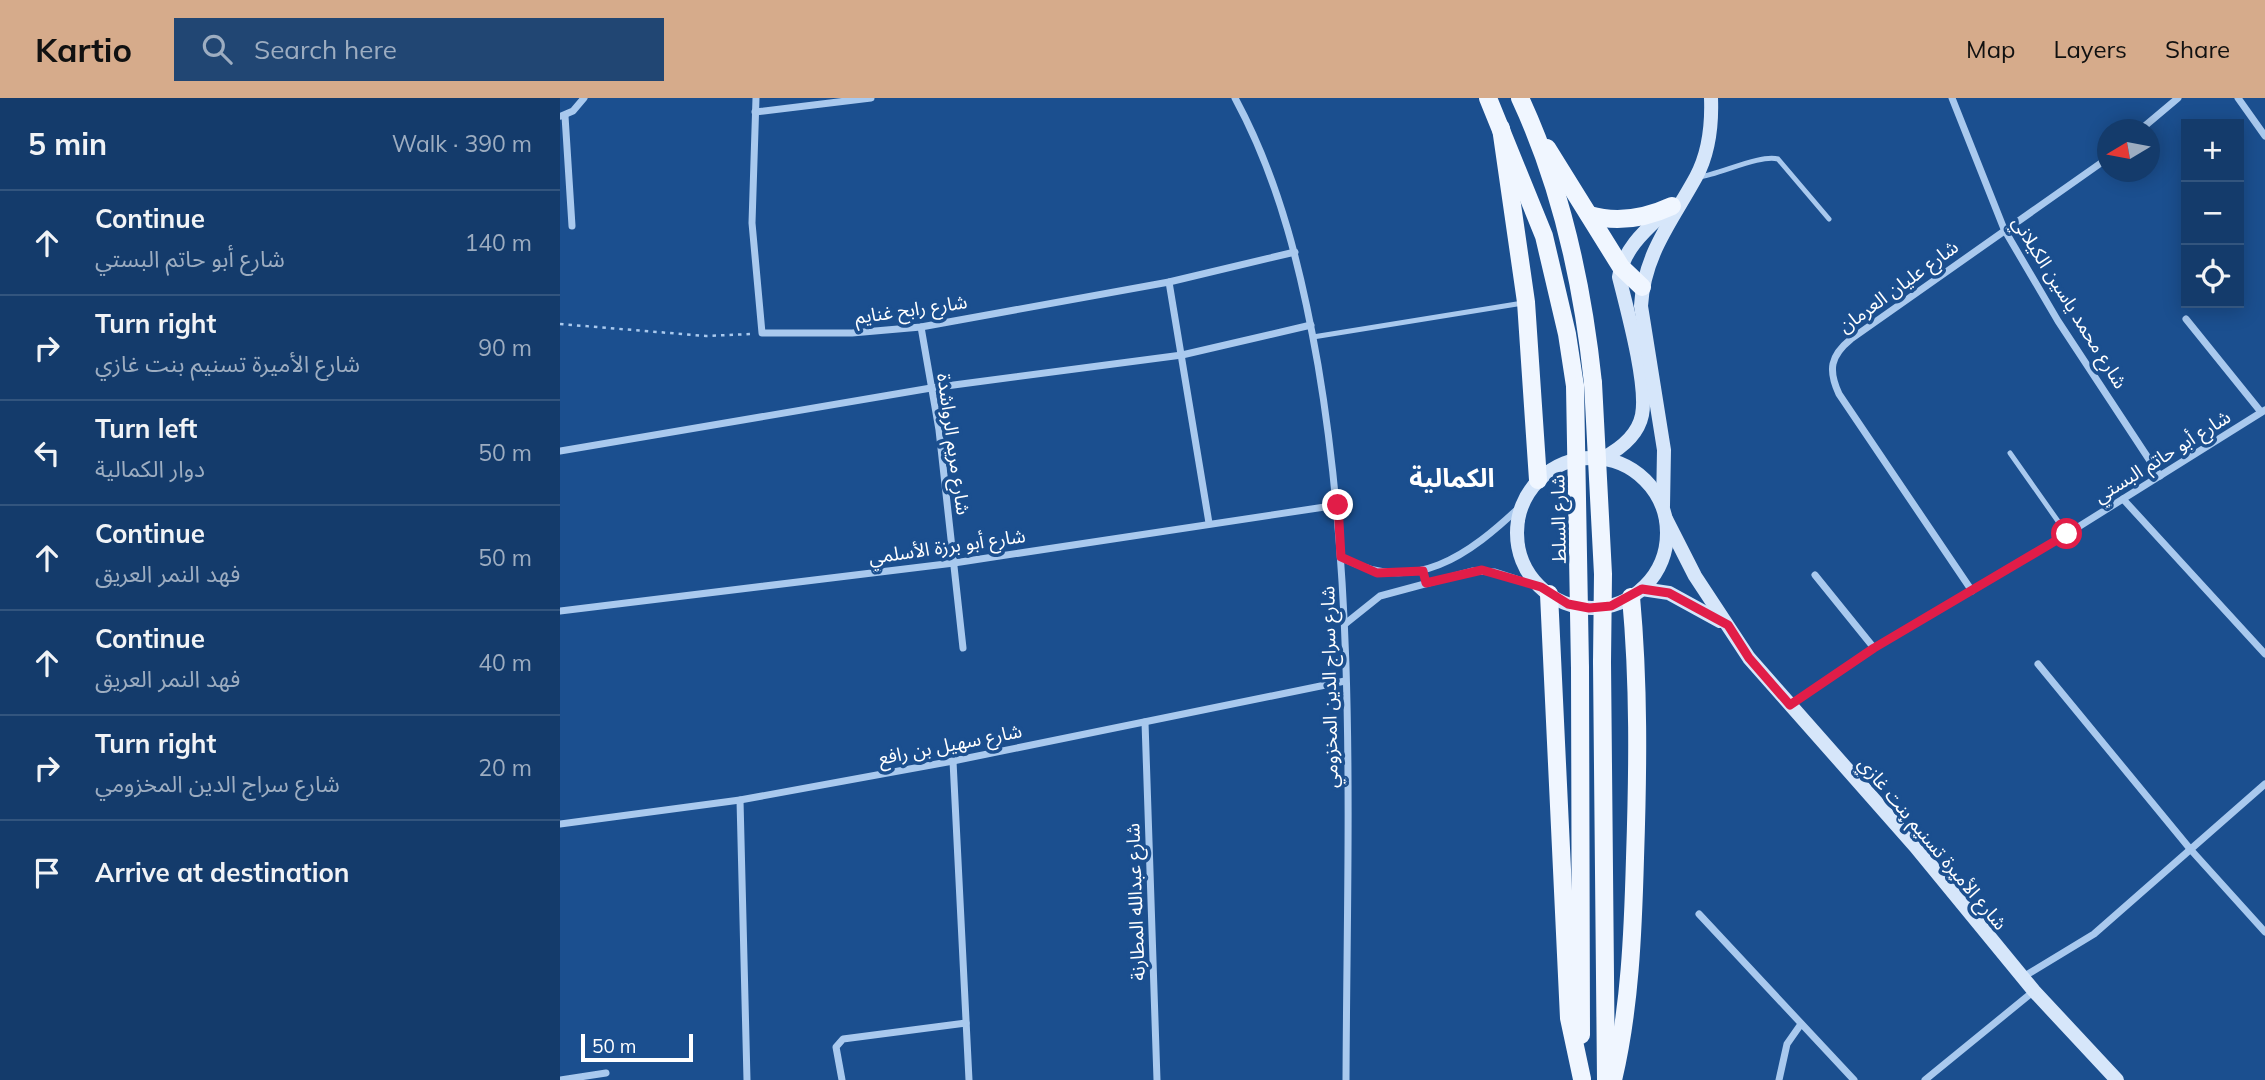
<!DOCTYPE html>
<meta charset="utf-8">
<style>
body{margin:0;font-family:Mulish,"Noto Sans Arabic",sans-serif;background:#214673;color:#f1f3f6}
.controls{position:absolute;right:21px;top:21px;display:grid;overflow:hidden;border-radius:0px;box-shadow:0 4px 18px #0003}
.controls button{width:63px;height:63px;display:grid;place-items:center;padding:0;border:0;border-bottom:2px solid #33557e;background:#143b6b;color:#f1f3f6;font:35px sans-serif}
.compass{position:absolute;left:1537px;top:21px;width:63px;height:63px;border-radius:50%;background:#143b6b;box-shadow:0 4px 18px #0003;rotate:260deg}
.scale{position:absolute;left:21px;bottom:18px;width:112px;box-sizing:border-box;padding-left:7px;border:4px solid #fff;border-top:0;font-size:19px;line-height:24px;white-space:nowrap;color:#fff;-webkit-text-stroke:5px #1b4f8f;paint-order:stroke}
.stop{position:absolute;width:21px;height:21px;margin:-16px;border:5px solid #e11d48;border-radius:50%;background:#fff}
.stop.end{background:#e11d48;border-color:#fff;box-shadow:0 2px 7px #0008}
.list{margin:0;padding:0;list-style:none}
h2{display:flex;justify-content:space-between;align-items:center;height:91px;margin:0;padding:0 28px;font-size:30px}
h2 small{font-size:23px;font-weight:400;color:#9dadc1}
.list li{display:grid;grid-template-columns:46px 1fr auto;gap:21px;align-items:center;box-sizing:border-box;height:105px;padding:0 28px;border-top:2px solid #33557e}
.list b{display:block;font-size:26px;white-space:nowrap}
.list p{margin:0;font-size:23px;white-space:nowrap;color:#9dadc1}
.list em{font-size:23px;font-style:normal;color:#9dadc1}
.icon{flex:none;width:38px;height:38px;fill:none;stroke:currentColor;stroke-width:2;stroke-linecap:round;stroke-linejoin:round}
.map{position:relative;flex:none;width:1705px;height:982px;overflow:hidden}
header{display:flex;align-items:center;gap:42px;box-sizing:border-box;height:98px;padding:0 35px;background:#d6ab8b;color:#111}
header strong{font-size:33px}
nav{display:flex;gap:38px;margin-inline-start:auto;font-size:24px}
.search{width:490px;height:63px;background:#214673;display:flex;align-items:center;gap:18px;box-sizing:border-box;padding:0 24px;border-radius:0px;color:#9dadc1;font-size:26px}
main{display:flex}
aside{flex:1;background:#143b6b}
.map>svg:first-child{display:block}
.lines{fill:none;stroke-linecap:round;stroke-linejoin:round}
.path{stroke:#a9c9ee;stroke-width:2.5;stroke-dasharray:3.5 5;stroke-linecap:butt}
.lane{stroke:#a9c9ee;stroke-width:5}
.street{stroke:#a9c9ee;stroke-width:7}
.secondary{stroke:#d6e6fa;stroke-width:14}
.primary{stroke:#f0f6ff;stroke-width:18}
.primary-bridge{stroke:#f0f6ff;stroke-width:18}
.route{stroke:#e11d48;stroke-width:9}
.labels{text-anchor:middle;stroke-width:7;stroke-linejoin:round;paint-order:stroke}
.street-label{font-size:19px;fill:#fff;stroke:#1b4f8f}
.district-label{font-size:26px;font-weight:bold;fill:#fff;stroke:#1b4f8f}
</style>
<header>
<strong>Kartio</strong>
<div class="search"><svg class="icon" aria-label="search" viewBox="0 0 24 24"><circle cx="10" cy="10" r="6"/><path d="M15 15l6 6"/></svg>Search here</div>
<nav><a>Map</a><a>Layers</a><a>Share</a></nav>
</header>
<main>
<aside>
<h2>5 min<small>Walk · 390 m</small></h2>
<ul class="list">
<li><svg class="icon" aria-label="ahead" viewBox="0 0 24 24"><path d="M12 20V5M6 11l6-6 6 6"/></svg><div><b>Continue</b><p>شارع أبو حاتم البستي</p></div><em>140 m</em></li>
<li><svg class="icon" aria-label="right" viewBox="0 0 24 24"><path d="M7 20v-9h11M14 6l5 5-5 5"/></svg><div><b>Turn right</b><p>شارع الأميرة تسنيم بنت غازي</p></div><em>90 m</em></li>
<li><svg class="icon" aria-label="left" viewBox="0 0 24 24"><path d="M17 20v-9H6M10 6l-5 5 5 5"/></svg><div><b>Turn left</b><p>دوار الكمالية</p></div><em>50 m</em></li>
<li><svg class="icon" aria-label="ahead" viewBox="0 0 24 24"><path d="M12 20V5M6 11l6-6 6 6"/></svg><div><b>Continue</b><p>فهد النمر العريق</p></div><em>50 m</em></li>
<li><svg class="icon" aria-label="ahead" viewBox="0 0 24 24"><path d="M12 20V5M6 11l6-6 6 6"/></svg><div><b>Continue</b><p>فهد النمر العريق</p></div><em>40 m</em></li>
<li><svg class="icon" aria-label="right" viewBox="0 0 24 24"><path d="M7 20v-9h11M14 6l5 5-5 5"/></svg><div><b>Turn right</b><p>شارع سراج الدين المخزومي</p></div><em>20 m</em></li>
<li><svg class="icon" aria-label="arrive" viewBox="0 0 24 24"><path d="M6 21V4h12l-3 4 3 4H6"/></svg><div><b>Arrive at destination</b></div></li>
</ul>
</aside>
<div class="map">
<svg width="1705" height="982" viewBox="0 0 1705 982">
<rect width="100%" height="100%" fill="#1b4f8f"/>
<g class="lines">
<polyline class="path" points="0,226 146,238 192,236"/>
<g class="lane">
<path d="M1139,79C1160,76 1201,56 1218,61L1269,121"/>
<polyline points="753,239 963,205"/>
<polyline points="1450,355 1507,436"/>
</g>
<g class="street">
<polyline points="196,0 192,125 202,235 292,235 361,229 609,184 735,154"/>
<path d="M675,0C720,83 742,176 758,267C798,503 787,744 786,982"/>
<polyline points="1392,0 1444,131 1498,223 1600,378"/>
<polyline points="1678,0 1705,38"/>
<polyline points="195,14 311,0"/>
<polyline points="1,18 13,13 24,0"/>
<polyline points="5,18 12,128"/>
<polyline points="1580,32 1618,0"/>
<polyline points="609,184 649,425"/>
<polyline points="1626,221 1701,314"/>
<polyline points="361,229 379,332 403,550"/>
<polyline points="0,353 371,290 622,257 751,227"/>
<polyline points="1563,401 1705,556"/>
<path d="M781,459C854,499 909,457 962,407"/>
<polyline points="1255,477 1314,550"/>
<path d="M1412,493L1279,296C1268,272 1270,258 1291,241L1548,60"/>
<polyline points="0,513 394,465 778,407"/>
<polyline points="785,526 820,498 913,473 935,474 981,489"/>
<polyline points="1478,566 1631,752 1705,834"/>
<polyline points="1230,607 1314,550 1507,436 1705,312"/>
<polyline points="585,624 597,982"/>
<polyline points="393,663 409,982"/>
<polyline points="180,702 187,982"/>
<polyline points="0,726 180,702 393,663 785,583"/>
<polyline points="1139,816 1294,982"/>
<polyline points="1463,879 1534,836 1705,686"/>
<polyline points="0,982 46,975"/>
<polyline points="282,982 276,949 283,941 406,925"/>
<polyline points="1219,982 1227,946 1241,926"/>
<polyline points="1365,982 1474,893"/>
</g>
<g class="secondary">
<path d="M1043,360C1060,351 1078,337 1082,317C1088,287 1067,211 1059,179C1064,149 1088,130 1108,111"/>
<circle cx="1032" cy="435" r="75"/>
<path d="M1103,408L1104,352L1081,208C1084,156 1112,123 1136,79C1149,55 1152,26 1151,0"/>
<polyline points="1106,421 1135,478 1189,560 1355,748 1474,893 1557,982"/>
<polyline points="1082,491 1109,495 1160,523"/>
</g>
<g class="primary">
<polyline points="928,0 984,138 1007,236 1015,288"/>
<path d="M960,0C1001,88 1023,189 1033,285"/>
<polyline points="941,30 966,204 978,382"/>
<polyline points="987,50 1061,169 1082,189"/>
<path d="M1029,117C1057,125 1086,120 1112,108"/>
<polyline points="989,496 1009,920 1022,981"/>
<polyline points="1042,564 1046,982"/>
<polyline points="1020,570 1021,937"/>
<path d="M1053,982C1070,911 1073,833 1075,760C1078,672 1079,586 1071,499"/>
</g>
<g class="primary-bridge">
<polyline points="1033,285 1043,476 1042,564"/>
<polyline points="1015,288 1020,570"/>
</g>
</g>
<g class="lines">
<polyline class="route" points="778,407 781,459 817,475 863,473 866,485 922,472 981,489 1008,506 1029,510 1051,508 1082,491 1109,495 1168,527 1189,560 1230,607 1314,550 1507,436"/>
</g>
<g class="labels">
<g class="street-label">
<text transform="translate(1338 188) rotate(-36)" y="7">شارع عليان العرمان</text>
<text transform="translate(1510 204) rotate(58)" y="7">شارع محمد ياسين الكيلاني</text>
<text transform="translate(351 211) rotate(-8)" y="7">شارع رابح غنايم</text>
<text transform="translate(394 346) rotate(82)" y="7">شارع مريم الرواشدة</text>
<text transform="translate(1602 358) rotate(-32)" y="7">شارع أبو حاتم البستي</text>
<text transform="translate(998 421) rotate(-91)" y="7">شارع السلط</text>
<text transform="translate(387 448) rotate(-8)" y="7">شارع أبو برزة الأسلمي</text>
<text transform="translate(769 589) rotate(-91)" y="7">شارع سراج الدين المخزومي</text>
<text transform="translate(390 646) rotate(-11)" y="7">شارع سهيل بن رافع</text>
<text transform="translate(1373 745) rotate(50)" y="7">شارع الأميرة تسنيم بنت غازي</text>
<text transform="translate(575 804) rotate(-92)" y="7">شارع عبدالله المطارنة</text>
</g>
<g class="district-label">
<text x="892" y="389">الكمالية</text>
</g>
</g>
</svg>
<div class="controls">
<button>+</button>
<button>−</button>
<button><svg class="icon" aria-label="locate" viewBox="0 0 24 24"><circle cx="12" cy="12" r="6"/><path d="M12 2v4M12 18v4M2 12h4M18 12h4"/></svg></button>
</div>
<svg class="compass" viewBox="-18 -18 36 36"><path d="M0-13l5 13h-10z" fill="#e53935"/><path d="M0 13l5-13h-10z" fill="#9dadc1"/></svg>
<div class="scale">50 m</div>
<div class="stop" style="left:1507px;top:436px"></div>
<div class="stop end" style="left:778px;top:407px"></div>
</div>
</main>
